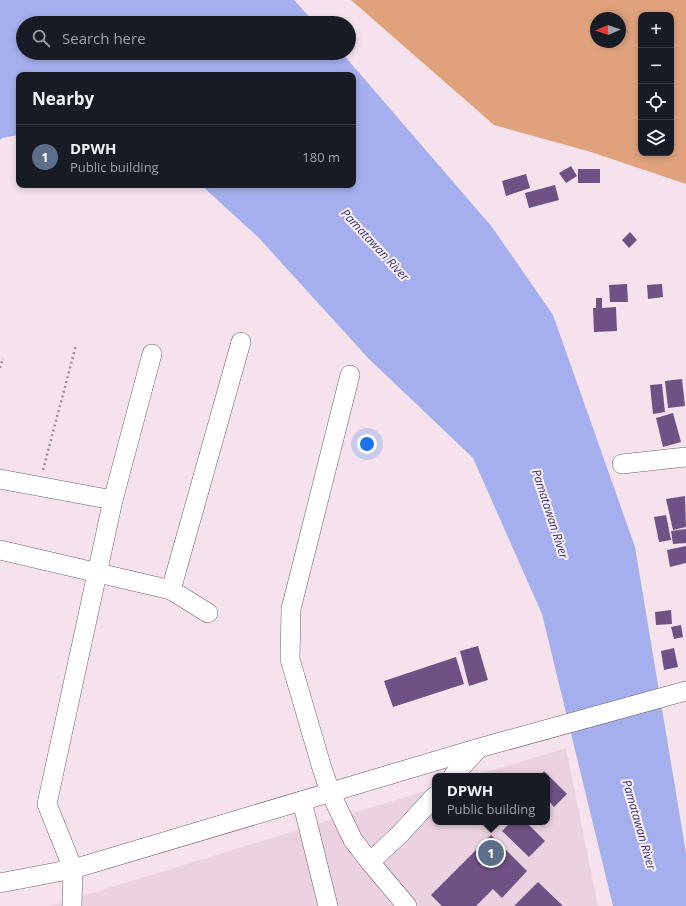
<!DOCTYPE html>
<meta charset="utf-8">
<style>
body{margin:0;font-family:"Open Sans",sans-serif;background:#242831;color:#f1f3f6}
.controls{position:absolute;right:12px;top:12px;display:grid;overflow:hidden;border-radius:8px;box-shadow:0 2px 6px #0003}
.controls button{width:36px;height:36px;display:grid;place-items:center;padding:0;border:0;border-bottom:1px solid #363941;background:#171b24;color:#f1f3f6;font:20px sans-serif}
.compass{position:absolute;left:590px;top:12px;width:36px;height:36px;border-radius:50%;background:#171b24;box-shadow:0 2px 6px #0003;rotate:268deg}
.you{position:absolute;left:367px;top:444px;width:14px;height:14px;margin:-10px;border:3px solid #fff;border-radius:50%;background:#1a73e8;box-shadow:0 0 0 6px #1a73e833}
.badge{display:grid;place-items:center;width:26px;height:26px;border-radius:50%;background:#0b8043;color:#fff;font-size:13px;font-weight:700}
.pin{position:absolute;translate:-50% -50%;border:2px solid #fff;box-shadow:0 1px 4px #0006}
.popup{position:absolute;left:432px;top:773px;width:118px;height:52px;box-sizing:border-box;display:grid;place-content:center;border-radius:8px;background:#171b24;filter:drop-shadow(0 1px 3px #0005);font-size:13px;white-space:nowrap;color:#9ea1a6}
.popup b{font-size:15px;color:#f1f3f6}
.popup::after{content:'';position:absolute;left:50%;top:100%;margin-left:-8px;border:8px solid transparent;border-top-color:#171b24}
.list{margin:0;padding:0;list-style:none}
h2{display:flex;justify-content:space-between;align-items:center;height:52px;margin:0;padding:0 16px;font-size:17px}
h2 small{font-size:13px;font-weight:400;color:#9ea1a6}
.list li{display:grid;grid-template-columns:26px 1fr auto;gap:12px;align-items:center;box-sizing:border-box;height:64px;padding:0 16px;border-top:1px solid #363941}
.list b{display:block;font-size:15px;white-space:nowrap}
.list p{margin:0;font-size:13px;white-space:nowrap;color:#9ea1a6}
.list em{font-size:13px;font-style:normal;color:#9ea1a6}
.icon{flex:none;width:22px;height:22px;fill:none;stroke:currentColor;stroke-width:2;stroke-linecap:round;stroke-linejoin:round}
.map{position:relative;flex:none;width:686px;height:906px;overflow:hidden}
.search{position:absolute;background:#171b24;box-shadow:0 2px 6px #0003;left:16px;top:16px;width:340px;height:44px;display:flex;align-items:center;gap:10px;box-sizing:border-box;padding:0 14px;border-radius:22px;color:#9ea1a6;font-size:15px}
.panel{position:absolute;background:#171b24;box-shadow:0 2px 6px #0003;left:16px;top:72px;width:340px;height:116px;border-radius:8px}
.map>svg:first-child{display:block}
.built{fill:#ecd2e0}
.forest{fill:#dfa27d;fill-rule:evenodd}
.water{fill:#a5afed}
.building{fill:#705185}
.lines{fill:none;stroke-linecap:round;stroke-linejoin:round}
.minor-casing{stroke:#705f68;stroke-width:20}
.path{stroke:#9d8f97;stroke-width:2.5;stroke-dasharray:2 3;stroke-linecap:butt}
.minor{stroke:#fff;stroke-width:19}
.labels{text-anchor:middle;stroke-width:4;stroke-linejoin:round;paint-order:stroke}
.water-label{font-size:12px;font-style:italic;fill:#30337a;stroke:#fef2f8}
</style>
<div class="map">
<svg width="686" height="906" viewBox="0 0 686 906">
<rect width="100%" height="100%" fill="#f6e2ed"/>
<polygon class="built" points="566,748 598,906 50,906 435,788 435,822 547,822 547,776 474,776"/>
<path class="forest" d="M351,0H686V184L591,152L494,125ZM641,15H671V153H641ZM596,18H620V42H596Z"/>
<polygon class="water" points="0,0 294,0 315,23 23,23 23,53 342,53 492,227 553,315 635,547 686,853 686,906 613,906 542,614 473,458 369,359 258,237 201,185 353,185 353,75 19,75 19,135 2,138 0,140"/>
<g class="building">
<polygon points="571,166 577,176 566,183 559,173"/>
<rect x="578" y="169" width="22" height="14"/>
<polygon points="526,174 530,188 506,196 502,181"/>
<polygon points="555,185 559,200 529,208 525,193"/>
<polygon points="630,232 637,240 629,248 622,240"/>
<polygon points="627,284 628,302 610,302 609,285"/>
<polygon points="662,284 663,297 648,299 647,285"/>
<polygon points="596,298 602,298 602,308 616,307 617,331 594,332 593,308 596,308"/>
<polygon points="682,379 685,406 668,408 665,381"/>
<polygon points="662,384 665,412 653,414 650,385"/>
<polygon points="673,413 681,442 663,447 656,418"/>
<polygon points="685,496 686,527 673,530 666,499"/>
<polygon points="666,515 671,540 659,542 654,517"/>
<polygon points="686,529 686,543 673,544 671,531"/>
<polygon points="686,546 686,563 670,567 667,550"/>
<polygon points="671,610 672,624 656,625 655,612"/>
<polygon points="681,625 683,637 674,639 671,627"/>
<polygon points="478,646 488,680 469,686 460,651"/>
<polygon points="674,648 678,667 664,670 661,651"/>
<polygon points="456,657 464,684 393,707 384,681"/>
<polygon points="544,771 567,794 554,807 547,799 547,776 540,776"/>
<polygon points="511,822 526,822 545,841 529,857 502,831"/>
<polygon points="491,835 527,871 502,898 493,889 476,906 442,906 431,895"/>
<polygon points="538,882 563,906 514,906"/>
</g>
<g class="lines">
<defs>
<g id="minor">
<polyline points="350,375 291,609 290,659 321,765 330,792 353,840 370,862 407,906"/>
<polyline points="622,464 686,457"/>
<polyline points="0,479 113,500"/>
<polyline points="0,550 171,590 208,613"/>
<polyline points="171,590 241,342"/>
<polyline points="453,776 478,749"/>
<polyline points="302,801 328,906"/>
<polyline points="370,862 399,835 435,796"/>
<polyline points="0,883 73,869 479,748 686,691"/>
<polyline points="72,906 73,869 47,804 113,500 152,354"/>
</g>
</defs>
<use href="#minor" class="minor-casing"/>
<g class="path">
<polyline points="0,368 3,358"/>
<polyline points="43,470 76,345"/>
</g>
<use href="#minor" class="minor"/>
</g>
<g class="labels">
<g class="water-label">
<text transform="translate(375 245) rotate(47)" y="4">Pamatawan River</text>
<text transform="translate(550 514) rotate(72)" y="4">Pamatawan River</text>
<text transform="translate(639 825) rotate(74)" y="4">Pamatawan River</text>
</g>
</g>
</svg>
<div class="controls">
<button>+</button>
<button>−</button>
<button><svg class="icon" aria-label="locate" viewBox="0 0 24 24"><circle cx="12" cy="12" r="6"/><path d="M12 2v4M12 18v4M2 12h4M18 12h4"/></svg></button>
<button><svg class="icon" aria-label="layers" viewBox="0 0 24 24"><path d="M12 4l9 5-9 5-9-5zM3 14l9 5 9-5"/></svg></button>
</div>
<svg class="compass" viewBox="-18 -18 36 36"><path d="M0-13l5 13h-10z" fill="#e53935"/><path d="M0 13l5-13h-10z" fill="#9ea1a6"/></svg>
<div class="you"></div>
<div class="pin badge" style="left:491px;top:853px;background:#5c6f8a">1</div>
<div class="popup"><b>DPWH</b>Public building</div>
<div class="search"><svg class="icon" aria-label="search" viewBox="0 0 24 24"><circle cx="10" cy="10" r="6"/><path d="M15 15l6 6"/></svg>Search here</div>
<section class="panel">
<h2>Nearby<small></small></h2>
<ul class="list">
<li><span class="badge" style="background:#5c6f8a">1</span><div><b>DPWH</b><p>Public building</p></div><em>180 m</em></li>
</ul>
</section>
</div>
